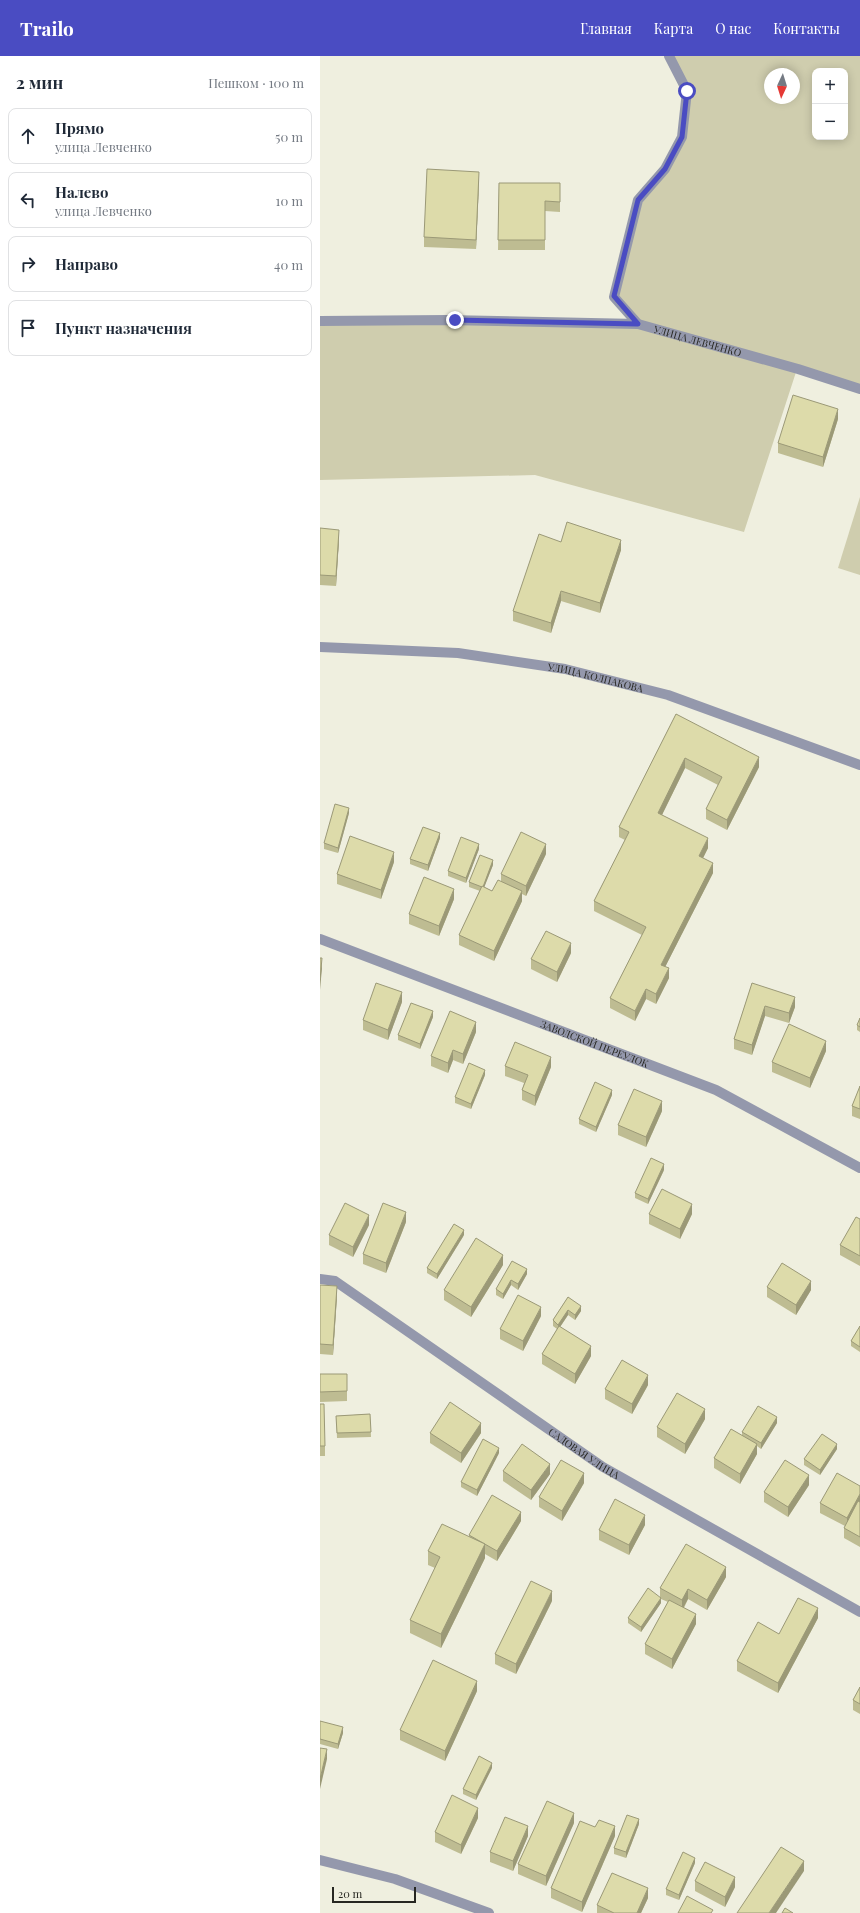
<!DOCTYPE html>
<html lang="ru">
<meta charset="utf-8">
<style>
body{margin:0;font-family:"Playfair Display",serif;background:#f6f6f7;color:#1f2937}
.controls{position:absolute;right:12px;top:12px;display:grid;overflow:hidden;border-radius:8px;box-shadow:0 2px 10px #0003}
.controls button{width:36px;height:36px;display:grid;place-items:center;padding:0;border:0;border-bottom:1px solid #e0e1e3;background:#fff;color:#1f2937;font:20px sans-serif}
.compass{position:absolute;left:444px;top:12px;width:36px;height:36px;border-radius:50%;background:#fff;box-shadow:0 2px 10px #0003;rotate:184deg}
.scale{position:absolute;left:12px;bottom:10px;width:84px;box-sizing:border-box;padding-left:4px;border:2px solid #272721;border-top:0;font-size:11px;line-height:14px;white-space:nowrap;color:#272721;-webkit-text-stroke:3px #efefdf;paint-order:stroke}
.stop{position:absolute;width:12px;height:12px;margin:-9px;border:3px solid #4a4cc2;border-radius:50%;background:#fff}
.stop.end{background:#4a4cc2;border-color:#fff;box-shadow:0 1px 4px #0008}
.list{margin:0;padding:0;list-style:none}
h2{display:flex;justify-content:space-between;align-items:center;height:52px;margin:0;padding:0 16px;font-size:17px}
h2 small{font-size:13px;font-weight:400;color:#747a83}
.list li{display:grid;grid-template-columns:26px 1fr auto;gap:12px;align-items:center;box-sizing:border-box;height:56px;margin:0 8px 8px;padding:0 8px;border:1px solid #e0e1e3;border-radius:8px}
.list b{display:block;font-size:15px;white-space:nowrap}
.list p{margin:0;font-size:13px;white-space:nowrap;color:#747a83}
.list em{font-size:13px;font-style:normal;color:#747a83}
.icon{flex:none;width:22px;height:22px;fill:none;stroke:currentColor;stroke-width:2;stroke-linecap:round;stroke-linejoin:round}
.map{position:relative;flex:none;width:540px;height:1857px;overflow:hidden}
header{display:flex;align-items:center;gap:24px;box-sizing:border-box;height:56px;padding:0 20px;background:#4a4cc2;color:#fff}
header strong{font-size:19px}
nav{display:flex;gap:22px;margin-inline-start:auto;font-size:14px}
main{display:flex}
aside{flex:1;background:#fff}
.map>svg:first-child{display:block}
.green{fill:#cfcdae;fill-rule:evenodd}
.lines{fill:none;stroke-linecap:round;stroke-linejoin:round}
.minor{stroke:#9498ac;stroke-width:10}
.wall{fill:#bebc92}
.shaded-wall{fill:#9b9977}
.building{fill:#dddbaa;stroke:#9b9977}
.route{stroke:#4a4cc2;stroke-width:5}
.labels{text-anchor:middle;stroke-width:3.5;stroke-linejoin:round;paint-order:stroke}
.street-label{font-size:10px;fill:#272721;stroke:#efefdf}
</style>
<header>
<strong>Trailo</strong>
<nav><a>Главная</a><a>Карта</a><a>О нас</a><a>Контакты</a></nav>
</header>
<main>
<aside>
<h2>2 мин<small>Пешком · 100 m</small></h2>
<ul class="list">
<li><svg class="icon" aria-label="ahead" viewBox="0 0 24 24"><path d="M12 20V5M6 11l6-6 6 6"/></svg><div><b>Прямо</b><p>улица Левченко</p></div><em>50 m</em></li>
<li><svg class="icon" aria-label="left" viewBox="0 0 24 24"><path d="M17 20v-9H6M10 6l-5 5 5 5"/></svg><div><b>Налево</b><p>улица Левченко</p></div><em>10 m</em></li>
<li><svg class="icon" aria-label="right" viewBox="0 0 24 24"><path d="M7 20v-9h11M14 6l5 5-5 5"/></svg><div><b>Направо</b></div><em>40 m</em></li>
<li><svg class="icon" aria-label="arrive" viewBox="0 0 24 24"><path d="M6 21V4h12l-3 4 3 4H6"/></svg><div><b>Пункт назначения</b></div></li>
</ul>
</aside>
<div class="map">
<svg width="540" height="1857" viewBox="0 0 540 1857">
<rect width="100%" height="100%" fill="#efefdf"/>
<g class="green">
<path d="M349,0H540V333L477,313L424,476L215,419L0,424V265L318,268L294,241L318,144L362,81L367,35ZM495,15H525V81H495ZM450,18H474V42H450Z"/>
<polygon points="540,441 540,519 518,512"/>
</g>
<g class="lines">
<g class="minor">
<path id="s1" d="M349,0L367,35L362,81L345,113L318,144L294,241L318,268L478,313L540,333"/>
<polyline points="0,265 127,264 318,268"/>
<path id="s2" d="M0,591L138,597L245,613L348,639L540,709"/>
<path id="s3" d="M0,883L396,1034L540,1112"/>
<path id="s4" d="M0,1223L15,1225L283,1411L540,1556"/>
<polyline points="0,1804 75,1823 169,1857"/>
</g>
</g>
<g class="wall">
<polygon points="159,126 156,193 104,191 104,181"/>
<polygon points="179,127 240,127 240,156 225,155 225,194 178,194"/>
<polygon points="518,363 503,411 458,397 458,387"/>
<polygon points="0,472 19,484 16,530 0,529"/>
<polygon points="241,486 301,494 280,557 241,545 231,577 193,565 193,555"/>
<polygon points="356,658 439,711 407,774 386,763 386,753 398,729 365,712 342,759 388,792 383,802 393,817 345,911 349,922 336,948 326,943 315,965 290,952 290,942 322,879 274,855 274,845 305,784 299,781 299,771"/>
<polygon points="29,757 18,797 4,793 4,787"/>
<polygon points="120,782 108,815 90,808 90,803"/>
<polygon points="159,793 146,827 128,820 128,815"/>
<polygon points="226,798 206,840 202,838 202,845 174,905 139,889 139,879 160,835 149,831 149,826 173,809 164,831 172,835 181,825 181,818"/>
<polygon points="74,806 61,843 17,828 17,818"/>
<polygon points="134,843 119,880 89,868 89,858"/>
<polygon points="251,897 237,926 211,913 211,903"/>
<polygon points="432,927 475,951 469,967 445,960 432,999 414,993 414,983"/>
<polygon points="82,946 68,984 43,974 43,964"/>
<polygon points="113,961 100,993 78,984 78,979"/>
<polygon points="540,962 540,976 537,974 537,969"/>
<polygon points="156,976 143,1008 133,1004 128,1017 111,1010 111,1000"/>
<polygon points="506,995 490,1032 452,1016 452,1006"/>
<polygon points="185,1010 231,1011 215,1050 202,1044 202,1034 204,1027 185,1020"/>
<polygon points="165,1019 151,1053 135,1047 135,1041"/>
<polygon points="540,1030 540,1063 532,1060 532,1050"/>
<polygon points="292,1039 276,1076 259,1068 259,1063"/>
<polygon points="342,1055 326,1091 298,1079 298,1069"/>
<polygon points="344,1114 328,1148 315,1142 315,1137"/>
<polygon points="329,1158 372,1158 360,1183 329,1168"/>
<polygon points="540,1163 540,1210 520,1199 520,1189"/>
<polygon points="86,1166 66,1217 43,1208 43,1198"/>
<polygon points="49,1169 33,1201 9,1189 9,1179"/>
<polygon points="144,1179 117,1223 107,1217 107,1212"/>
<polygon points="183,1209 151,1261 124,1244 124,1234"/>
<polygon points="207,1213 207,1218 198,1234 191,1229 183,1243 176,1239 176,1233"/>
<polygon points="0,1229 17,1240 13,1299 0,1298"/>
<polygon points="447,1231 491,1234 476,1259 447,1241"/>
<polygon points="248,1241 261,1255 255,1264 248,1259 240,1271 271,1300 255,1328 222,1308 222,1298 237,1273 233,1270 233,1264"/>
<polygon points="221,1260 203,1295 180,1283 180,1273"/>
<polygon points="540,1270 540,1296 531,1290 531,1285"/>
<polygon points="0,1318 27,1318 27,1345 0,1346"/>
<polygon points="328,1329 312,1358 285,1343 285,1333"/>
<polygon points="0,1348 5,1390 5,1400 0,1400"/>
<polygon points="50,1358 51,1381 17,1382 16,1360"/>
<polygon points="385,1363 365,1398 337,1381 337,1371"/>
<polygon points="457,1367 441,1393 437,1390 437,1398 420,1428 394,1412 394,1402 422,1379 422,1376"/>
<polygon points="110,1377 161,1377 141,1407 110,1387"/>
<polygon points="517,1393 500,1419 484,1409 484,1403"/>
<polygon points="179,1397 157,1440 141,1431 141,1426"/>
<polygon points="183,1415 230,1418 211,1444 183,1425"/>
<polygon points="264,1427 242,1465 219,1451 219,1441"/>
<polygon points="489,1429 468,1461 444,1446 444,1436"/>
<polygon points="540,1430 540,1491 524,1482 524,1472 525,1470 500,1457 500,1447"/>
<polygon points="201,1465 177,1505 165,1498 165,1502 121,1592 90,1577 90,1564 115,1512 108,1509 108,1495 149,1481 149,1479"/>
<polygon points="325,1469 309,1499 279,1484 279,1474"/>
<polygon points="406,1521 387,1554 368,1543 364,1552 376,1568 352,1613 325,1598 325,1588 348,1546 341,1543 341,1547 321,1576 308,1567 308,1562 340,1541 340,1532"/>
<polygon points="232,1545 196,1618 175,1608 175,1598"/>
<polygon points="498,1562 458,1637 417,1615 417,1605 459,1578"/>
<polygon points="540,1631 540,1658 533,1654 533,1644"/>
<polygon points="157,1635 125,1705 80,1684 80,1674"/>
<polygon points="0,1665 23,1677 18,1693 0,1688"/>
<polygon points="172,1712 156,1744 143,1738 143,1733"/>
<polygon points="158,1762 141,1798 115,1786 115,1776"/>
<polygon points="254,1767 226,1830 198,1818 198,1808"/>
<polygon points="319,1768 306,1802 294,1798 294,1792"/>
<polygon points="208,1780 193,1815 170,1806 170,1796"/>
<polygon points="295,1780 262,1856 231,1842 231,1832"/>
<polygon points="375,1807 359,1844 346,1839 346,1833"/>
<polygon points="375,1825 415,1831 405,1851 375,1835"/>
<polygon points="328,1842 321,1857 277,1857 277,1849"/>
</g>
<g class="shaded-wall">
<polygon points="159,116 159,126 156,193 156,184"/>
<polygon points="518,353 518,363 503,411 503,401"/>
<polygon points="19,474 19,484 16,530 16,520"/>
<polygon points="301,484 301,494 280,557 280,547"/>
<polygon points="241,535 241,545 231,577 231,567"/>
<polygon points="439,701 439,711 407,774 407,764"/>
<polygon points="365,702 365,712 338,767 338,757"/>
<polygon points="29,752 29,757 18,797 18,792"/>
<polygon points="120,777 120,782 108,815 108,809"/>
<polygon points="388,782 388,792 379,810 379,800"/>
<polygon points="159,788 159,793 146,827 146,822"/>
<polygon points="226,788 226,798 206,840 206,830"/>
<polygon points="74,796 74,806 61,843 61,834"/>
<polygon points="173,804 173,809 162,837 162,831"/>
<polygon points="393,807 393,817 341,919 341,909"/>
<polygon points="134,833 134,843 119,880 119,870"/>
<polygon points="202,835 202,845 174,905 174,895"/>
<polygon points="251,887 251,897 237,926 237,916"/>
<polygon points="2,902 2,912 0,934 0,924"/>
<polygon points="349,912 349,922 336,948 336,938"/>
<polygon points="326,933 326,943 315,965 315,955"/>
<polygon points="82,936 82,946 68,984 68,974"/>
<polygon points="475,941 475,951 469,967 469,957"/>
<polygon points="445,950 445,960 432,999 432,989"/>
<polygon points="113,955 113,961 100,993 100,988"/>
<polygon points="156,966 156,976 143,1008 143,998"/>
<polygon points="506,985 506,995 490,1032 490,1022"/>
<polygon points="133,994 133,1004 128,1017 128,1007"/>
<polygon points="231,1001 231,1011 215,1050 215,1040"/>
<polygon points="165,1014 165,1019 151,1053 151,1048"/>
<polygon points="292,1034 292,1039 276,1076 276,1071"/>
<polygon points="342,1045 342,1055 326,1091 326,1081"/>
<polygon points="344,1108 344,1114 328,1148 328,1143"/>
<polygon points="372,1148 372,1158 360,1183 360,1173"/>
<polygon points="86,1156 86,1166 66,1217 66,1207"/>
<polygon points="49,1159 49,1169 33,1201 33,1191"/>
<polygon points="144,1174 144,1179 117,1223 117,1218"/>
<polygon points="183,1199 183,1209 151,1261 151,1251"/>
<polygon points="207,1213 207,1218 198,1234 198,1228"/>
<polygon points="191,1224 191,1229 183,1243 183,1238"/>
<polygon points="491,1225 491,1234 476,1259 476,1249"/>
<polygon points="17,1230 17,1240 13,1299 13,1289"/>
<polygon points="261,1250 261,1255 255,1264 255,1259"/>
<polygon points="221,1251 221,1260 203,1295 203,1285"/>
<polygon points="248,1254 248,1259 238,1274 238,1269"/>
<polygon points="271,1290 271,1300 255,1328 255,1318"/>
<polygon points="328,1319 328,1329 312,1358 312,1348"/>
<polygon points="385,1353 385,1363 365,1398 365,1388"/>
<polygon points="457,1361 457,1367 441,1393 441,1387"/>
<polygon points="161,1367 161,1377 141,1407 141,1397"/>
<polygon points="437,1388 437,1398 420,1428 420,1418"/>
<polygon points="517,1388 517,1393 500,1419 500,1414"/>
<polygon points="179,1392 179,1397 157,1440 157,1434"/>
<polygon points="230,1408 230,1418 211,1444 211,1434"/>
<polygon points="264,1417 264,1427 242,1465 242,1455"/>
<polygon points="489,1419 489,1429 468,1461 468,1451"/>
<polygon points="540,1438 540,1448 527,1471 527,1462"/>
<polygon points="201,1456 201,1465 177,1505 177,1495"/>
<polygon points="325,1459 325,1469 309,1499 309,1489"/>
<polygon points="165,1488 165,1502 121,1592 121,1578"/>
<polygon points="406,1511 406,1521 387,1554 387,1544"/>
<polygon points="368,1533 368,1543 362,1554 362,1544"/>
<polygon points="232,1535 232,1545 196,1618 196,1608"/>
<polygon points="341,1542 341,1547 321,1576 321,1571"/>
<polygon points="498,1552 498,1562 458,1637 458,1627"/>
<polygon points="376,1558 376,1568 352,1613 352,1603"/>
<polygon points="157,1625 157,1635 125,1705 125,1695"/>
<polygon points="23,1671 23,1677 18,1693 18,1688"/>
<polygon points="7,1693 7,1703 0,1733 0,1723"/>
<polygon points="172,1707 172,1712 156,1744 156,1739"/>
<polygon points="158,1752 158,1762 141,1798 141,1789"/>
<polygon points="254,1757 254,1767 226,1830 226,1820"/>
<polygon points="319,1763 319,1768 306,1802 306,1796"/>
<polygon points="208,1770 208,1780 193,1815 193,1805"/>
<polygon points="295,1770 295,1780 262,1856 262,1846"/>
<polygon points="375,1802 375,1807 359,1844 359,1839"/>
<polygon points="484,1805 484,1815 456,1857 449,1857"/>
<polygon points="415,1821 415,1831 405,1851 405,1841"/>
<polygon points="328,1832 328,1842 321,1857 317,1857"/>
</g>
<g class="building">
<polygon points="107,113 159,116 156,184 104,181"/>
<polygon points="179,127 240,127 240,146 225,145 225,184 178,184"/>
<polygon points="473,339 518,353 503,401 458,387"/>
<polygon points="247,466 301,484 280,547 241,535 231,567 193,555 219,478 241,486"/>
<polygon points="0,472 19,474 16,520 0,519"/>
<polygon points="356,658 439,701 407,764 386,753 402,721 365,702 338,757 388,782 379,800 393,807 341,909 349,912 336,938 326,933 315,955 290,942 326,871 274,845 309,776 299,771"/>
<polygon points="15,748 29,752 18,792 4,787"/>
<polygon points="103,771 120,777 108,809 90,803"/>
<polygon points="201,776 226,788 206,830 181,818"/>
<polygon points="30,780 74,796 61,834 17,818"/>
<polygon points="141,781 159,788 146,822 128,815"/>
<polygon points="160,799 173,804 163,831 162,831 149,826"/>
<polygon points="104,821 134,833 119,870 89,858"/>
<polygon points="178,824 202,835 174,895 139,879 162,830 172,835"/>
<polygon points="226,875 251,887 237,916 211,903"/>
<polygon points="0,902 2,902 0,924"/>
<polygon points="56,927 82,936 68,974 43,964"/>
<polygon points="432,927 475,941 469,957 445,950 432,989 414,983"/>
<polygon points="91,947 113,955 100,988 78,979"/>
<polygon points="130,955 156,966 143,998 133,994 128,1007 111,1000"/>
<polygon points="540,962 540,971 537,969"/>
<polygon points="469,968 506,985 490,1022 452,1006"/>
<polygon points="195,986 231,1001 215,1040 202,1034 208,1019 185,1010"/>
<polygon points="149,1007 165,1014 151,1048 135,1041"/>
<polygon points="275,1026 292,1034 276,1071 259,1063"/>
<polygon points="540,1030 540,1053 532,1050"/>
<polygon points="314,1033 342,1045 326,1081 298,1069"/>
<polygon points="331,1102 344,1108 328,1143 315,1137"/>
<polygon points="342,1133 372,1148 360,1173 329,1158"/>
<polygon points="25,1147 49,1159 33,1191 9,1179"/>
<polygon points="63,1147 86,1156 66,1207 43,1198"/>
<polygon points="536,1161 540,1163 540,1200 520,1189"/>
<polygon points="134,1168 144,1174 117,1218 107,1212"/>
<polygon points="156,1182 183,1199 151,1251 124,1234"/>
<polygon points="192,1205 207,1213 198,1228 191,1224 183,1238 176,1233"/>
<polygon points="462,1207 491,1225 476,1249 447,1231"/>
<polygon points="0,1229 17,1230 13,1289 0,1288"/>
<polygon points="198,1239 221,1251 203,1285 180,1273"/>
<polygon points="248,1241 261,1250 255,1259 248,1254 238,1269 233,1264"/>
<polygon points="239,1270 271,1290 255,1318 222,1298"/>
<polygon points="540,1270 540,1291 531,1285"/>
<polygon points="302,1304 328,1319 312,1348 285,1333"/>
<polygon points="0,1318 27,1318 27,1335 0,1336"/>
<polygon points="357,1337 385,1353 365,1388 337,1371"/>
<polygon points="130,1346 161,1367 141,1397 110,1377"/>
<polygon points="0,1348 4,1348 5,1390 0,1390"/>
<polygon points="438,1350 457,1361 441,1387 422,1376"/>
<polygon points="50,1358 51,1376 17,1377 16,1360"/>
<polygon points="411,1373 437,1388 420,1418 394,1402"/>
<polygon points="502,1378 517,1388 500,1414 484,1403"/>
<polygon points="163,1383 179,1392 157,1434 141,1426"/>
<polygon points="202,1388 230,1408 211,1434 183,1415"/>
<polygon points="241,1404 264,1417 242,1455 219,1441"/>
<polygon points="465,1404 489,1419 468,1451 444,1436"/>
<polygon points="517,1417 540,1430 540,1438 527,1462 500,1447"/>
<polygon points="172,1439 201,1456 177,1495 149,1479"/>
<polygon points="295,1443 325,1459 309,1489 279,1474"/>
<polygon points="538,1445 540,1446 540,1481 524,1472"/>
<polygon points="122,1468 165,1488 121,1578 90,1564 120,1501 108,1495"/>
<polygon points="366,1488 406,1511 387,1544 368,1533 362,1544 340,1532"/>
<polygon points="211,1525 232,1535 196,1608 175,1598"/>
<polygon points="328,1532 341,1542 321,1571 308,1562"/>
<polygon points="478,1542 498,1552 458,1627 417,1605 438,1566 459,1578"/>
<polygon points="349,1544 376,1558 352,1603 325,1588"/>
<polygon points="113,1604 157,1625 125,1695 80,1674"/>
<polygon points="540,1631 540,1648 533,1644"/>
<polygon points="0,1665 23,1671 18,1688 0,1683"/>
<polygon points="0,1692 7,1693 0,1723"/>
<polygon points="159,1700 172,1707 156,1739 143,1733"/>
<polygon points="132,1739 158,1752 141,1789 115,1776"/>
<polygon points="227,1745 254,1757 226,1820 198,1808"/>
<polygon points="307,1759 319,1763 306,1796 294,1792"/>
<polygon points="185,1761 208,1770 193,1805 170,1796"/>
<polygon points="279,1764 295,1770 262,1846 231,1832 260,1765 275,1771"/>
<polygon points="461,1791 484,1805 449,1857 417,1857"/>
<polygon points="363,1796 375,1802 359,1839 346,1833"/>
<polygon points="385,1806 415,1821 405,1841 375,1825"/>
<polygon points="292,1817 328,1832 317,1857 294,1857 277,1849"/>
<polygon points="367,1840 393,1854 391,1857 358,1857"/>
<polygon points="465,1852 473,1857 462,1857"/>
</g>
<g class="lines">
<polyline class="route" points="135,264 318,268 294,240 318,144 345,113 362,81 367,35"/>
</g>
<g class="labels">
<g class="street-label">
<text dy="4" stroke="none"><textPath href="#s1" startOffset="361">УЛИЦА ЛЕВЧЕНКО</textPath></text>
<text dy="4" stroke="none"><textPath href="#s2" startOffset="278">УЛИЦА КОЛПАКОВА</textPath></text>
<text dy="4" stroke="none"><textPath href="#s3" startOffset="294">ЗАВОДСКОЙ ПЕРЕУЛОК</textPath></text>
<text dy="4" stroke="none"><textPath href="#s4" startOffset="318">САДОВАЯ УЛИЦА</textPath></text>
</g>
</g>
</svg>
<div class="controls">
<button>+</button>
<button>−</button>
</div>
<svg class="compass" viewBox="-18 -18 36 36"><path d="M0-13l5 13h-10z" fill="#e53935"/><path d="M0 13l5-13h-10z" fill="#747a83"/></svg>
<div class="scale">20 m</div>
<div class="stop" style="left:367px;top:35px"></div>
<div class="stop end" style="left:135px;top:264px"></div>
</div>
</main>
